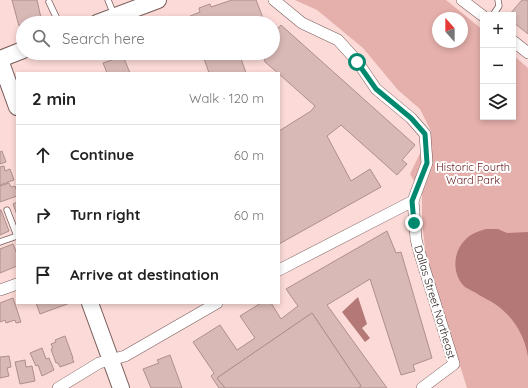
<!DOCTYPE html>
<meta charset="utf-8">
<style>
body{margin:0;font-family:Quicksand,sans-serif;background:#f6f6f6;color:#222}
.controls{position:absolute;right:12px;top:12px;display:grid;overflow:hidden;border-radius:0px;box-shadow:0 2px 6px #0003}
.controls button{width:36px;height:36px;display:grid;place-items:center;padding:0;border:0;border-bottom:1px solid #e0e0e0;background:#fff;color:#222;font:20px sans-serif}
.compass{position:absolute;left:432px;top:12px;width:36px;height:36px;border-radius:50%;background:#fff;box-shadow:0 2px 6px #0003;rotate:339deg}
.stop{position:absolute;width:12px;height:12px;margin:-9px;border:3px solid #00896f;border-radius:50%;background:#fff}
.stop.end{background:#00896f;border-color:#fff;box-shadow:0 1px 4px #0008}
.list{margin:0;padding:0;list-style:none}
h2{display:flex;justify-content:space-between;align-items:center;height:52px;margin:0;padding:0 16px;font-size:17px}
h2 small{font-size:13px;font-weight:400;color:#767676}
.list li{display:grid;grid-template-columns:26px 1fr auto;gap:12px;align-items:center;box-sizing:border-box;height:60px;padding:0 16px;border-top:1px solid #e0e0e0}
.list b{display:block;font-size:15px;white-space:nowrap}
.list em{font-size:13px;font-style:normal;color:#767676}
.icon{flex:none;width:22px;height:22px;fill:none;stroke:currentColor;stroke-width:2;stroke-linecap:round;stroke-linejoin:round}
.map{position:relative;flex:none;width:528px;height:388px;overflow:hidden}
.search{position:absolute;background:#fff;box-shadow:0 2px 6px #0003;left:16px;top:16px;width:264px;height:44px;display:flex;align-items:center;gap:10px;box-sizing:border-box;padding:0 14px;border-radius:22px;color:#767676;font-size:15px}
.panel{position:absolute;background:#fff;box-shadow:0 2px 6px #0003;left:16px;top:72px;width:264px;height:232px;border-radius:0px}
.map>svg:first-child{display:block}
.green{fill:#e5afab;fill-rule:evenodd}
.water{fill:#b47976}
.building{fill:#d9b9b6;stroke:#ad8f8c}
.lines{fill:none;stroke-linecap:round;stroke-linejoin:round}
.lane-casing{stroke:#795d5b;stroke-width:7}
.street-casing{stroke:#795d5b;stroke-width:12}
.secondary-casing{stroke:#795d5b;stroke-width:18}
.lane{stroke:#fff;stroke-width:5.5}
.street{stroke:#fff;stroke-width:11}
.secondary{stroke:#fff;stroke-width:16}
.route{stroke:#00896f;stroke-width:5}
.labels{text-anchor:middle;stroke-width:4;stroke-linejoin:round;paint-order:stroke}
.park-label{font-size:11px;fill:#692021;stroke:#fff}
.street-label{font-size:11px;fill:#2d2120;stroke:#fff}
</style>
<div class="map">
<svg width="528" height="388" viewBox="0 0 528 388">
<rect width="100%" height="100%" fill="#fbdad7"/>
<path class="green" d="M295,0H446L483,30V117H513V55L528,68V388H467L426,257L422,221V195L410,174L431,131L420,109L398,90L363,48L317,10ZM438,18H462V42H438Z"/>
<g class="water">
<path d="M486,229H498L507,233L528,232V357C525,336 513,316 495,304C489,300 484,298 479,295C474,291 466,289 463,285C452,272 453,252 465,240C470,234 479,231 486,229Z"/>
<polygon points="358,297 367,324 362,328 370,338 365,342 342,312"/>
</g>
<g class="building">
<polygon points="12,0 37,0 41,18 27,23 23,23 23,24 19,26"/>
<polygon points="232,0 256,0 265,23 190,23 188,17 200,12 199,8 210,4 211,7"/>
<polygon points="522,0 528,0 528,34 513,22 513,15 509,15"/>
<polygon points="281,25 415,145 402,160 407,164 397,175 341,125 327,136 351,181 370,169 381,187 279,244 279,131 311,111 315,106 279,74 279,73 278,73 265,62 264,53 273,53 273,34"/>
<polygon points="202,53 239,53 246,73 209,73"/>
<polygon points="123,56 130,73 107,73 103,63"/>
<polygon points="2,151 6,162 0,164 0,152"/>
<polygon points="4,166 5,171 10,169 14,180 0,185 0,167"/>
<polygon points="9,183 11,187 15,186 17,192 17,196 0,202 0,186"/>
<polygon points="17,202 17,215 13,204"/>
<polygon points="0,210 1,210 9,231 0,235"/>
<polygon points="387,231 396,253 401,252 432,358 413,365 415,371 401,375 370,279 327,305 387,388 358,388 361,386 312,313 217,378 225,388 219,388 211,376 214,373 193,342 220,325 237,350 255,338 240,316 261,303 271,303 281,319 298,306 286,289"/>
<polygon points="13,244 17,254 17,266 0,273 0,249"/>
<polygon points="13,298 21,322 16,323 15,320 6,323 5,320 0,322 0,303"/>
<polygon points="36,303 70,303 40,314"/>
<polygon points="312,313 361,386 358,388 225,388 217,378"/>
<polygon points="65,336 73,358 72,358 74,362 60,367 58,363 56,363 51,349 53,348 51,344 56,342 55,340"/>
<polygon points="42,348 46,359 49,358 54,370 42,376 38,365 36,366 30,353"/>
<polygon points="170,355 182,388 151,388 143,369 159,363 157,360"/>
<polygon points="9,356 11,367 7,368 9,376 0,378 0,357"/>
<polygon points="25,360 26,367 32,366 35,381 20,384 15,362"/>
</g>
<g class="lines">
<defs>
<g id="lane">
<polyline points="108,0 114,15"/>
<polyline points="49,2 59,23"/>
<polyline points="493,15 499,6 498,0"/>
<polyline points="7,210 17,236"/>
<polyline points="0,242 17,236"/>
</g>
<g id="street">
<polyline points="274,0 302,23 338,40 357,61 376,89 411,118 425,134 427,163 413,201 416,239 419,251 454,364 422,388"/>
<polyline points="462,0 483,16"/>
<polyline points="513,41 528,53"/>
<polyline points="279,270 413,201"/>
<polyline points="0,290 17,284"/>
<polyline points="58,388 99,363 125,356 217,303"/>
</g>
<g id="secondary">
<polyline points="97,23 158,0"/>
<polyline points="0,59 23,50"/>
<polyline points="0,60 17,107"/>
<polyline points="90,303 121,388"/>
</g>
</defs>
<use href="#lane" class="lane-casing"/>
<use href="#street" class="street-casing"/>
<use href="#secondary" class="secondary-casing"/>
<use href="#lane" class="lane"/>
<use href="#street" class="street"/>
<use href="#secondary" class="secondary"/>
</g>
<g class="lines">
<polyline class="route" points="357,62 376,89 411,118 425,134 427,163 412,201 414,223"/>
</g>
<g class="labels">
<g class="park-label">
<text x="473" y="171">Historic Fourth<tspan x="473" dy="13">Ward Park</tspan></text>
</g>
<g class="street-label">
<text transform="translate(435 302) rotate(73)" y="4">Dallas Street Northeast</text>
</g>
</g>
</svg>
<div class="controls">
<button>+</button>
<button>−</button>
<button><svg class="icon" aria-label="layers" viewBox="0 0 24 24"><path d="M12 4l9 5-9 5-9-5zM3 14l9 5 9-5"/></svg></button>
</div>
<svg class="compass" viewBox="-18 -18 36 36"><path d="M0-13l5 13h-10z" fill="#e53935"/><path d="M0 13l5-13h-10z" fill="#767676"/></svg>
<div class="stop" style="left:357px;top:62px"></div>
<div class="stop end" style="left:414px;top:223px"></div>
<div class="search"><svg class="icon" aria-label="search" viewBox="0 0 24 24"><circle cx="10" cy="10" r="6"/><path d="M15 15l6 6"/></svg>Search here</div>
<section class="panel">
<h2>2 min<small>Walk · 120 m</small></h2>
<ul class="list">
<li><svg class="icon" aria-label="ahead" viewBox="0 0 24 24"><path d="M12 20V5M6 11l6-6 6 6"/></svg><div><b>Continue</b></div><em>60 m</em></li>
<li><svg class="icon" aria-label="right" viewBox="0 0 24 24"><path d="M7 20v-9h11M14 6l5 5-5 5"/></svg><div><b>Turn right</b></div><em>60 m</em></li>
<li><svg class="icon" aria-label="arrive" viewBox="0 0 24 24"><path d="M6 21V4h12l-3 4 3 4H6"/></svg><div><b>Arrive at destination</b></div></li>
</ul>
</section>
</div>
